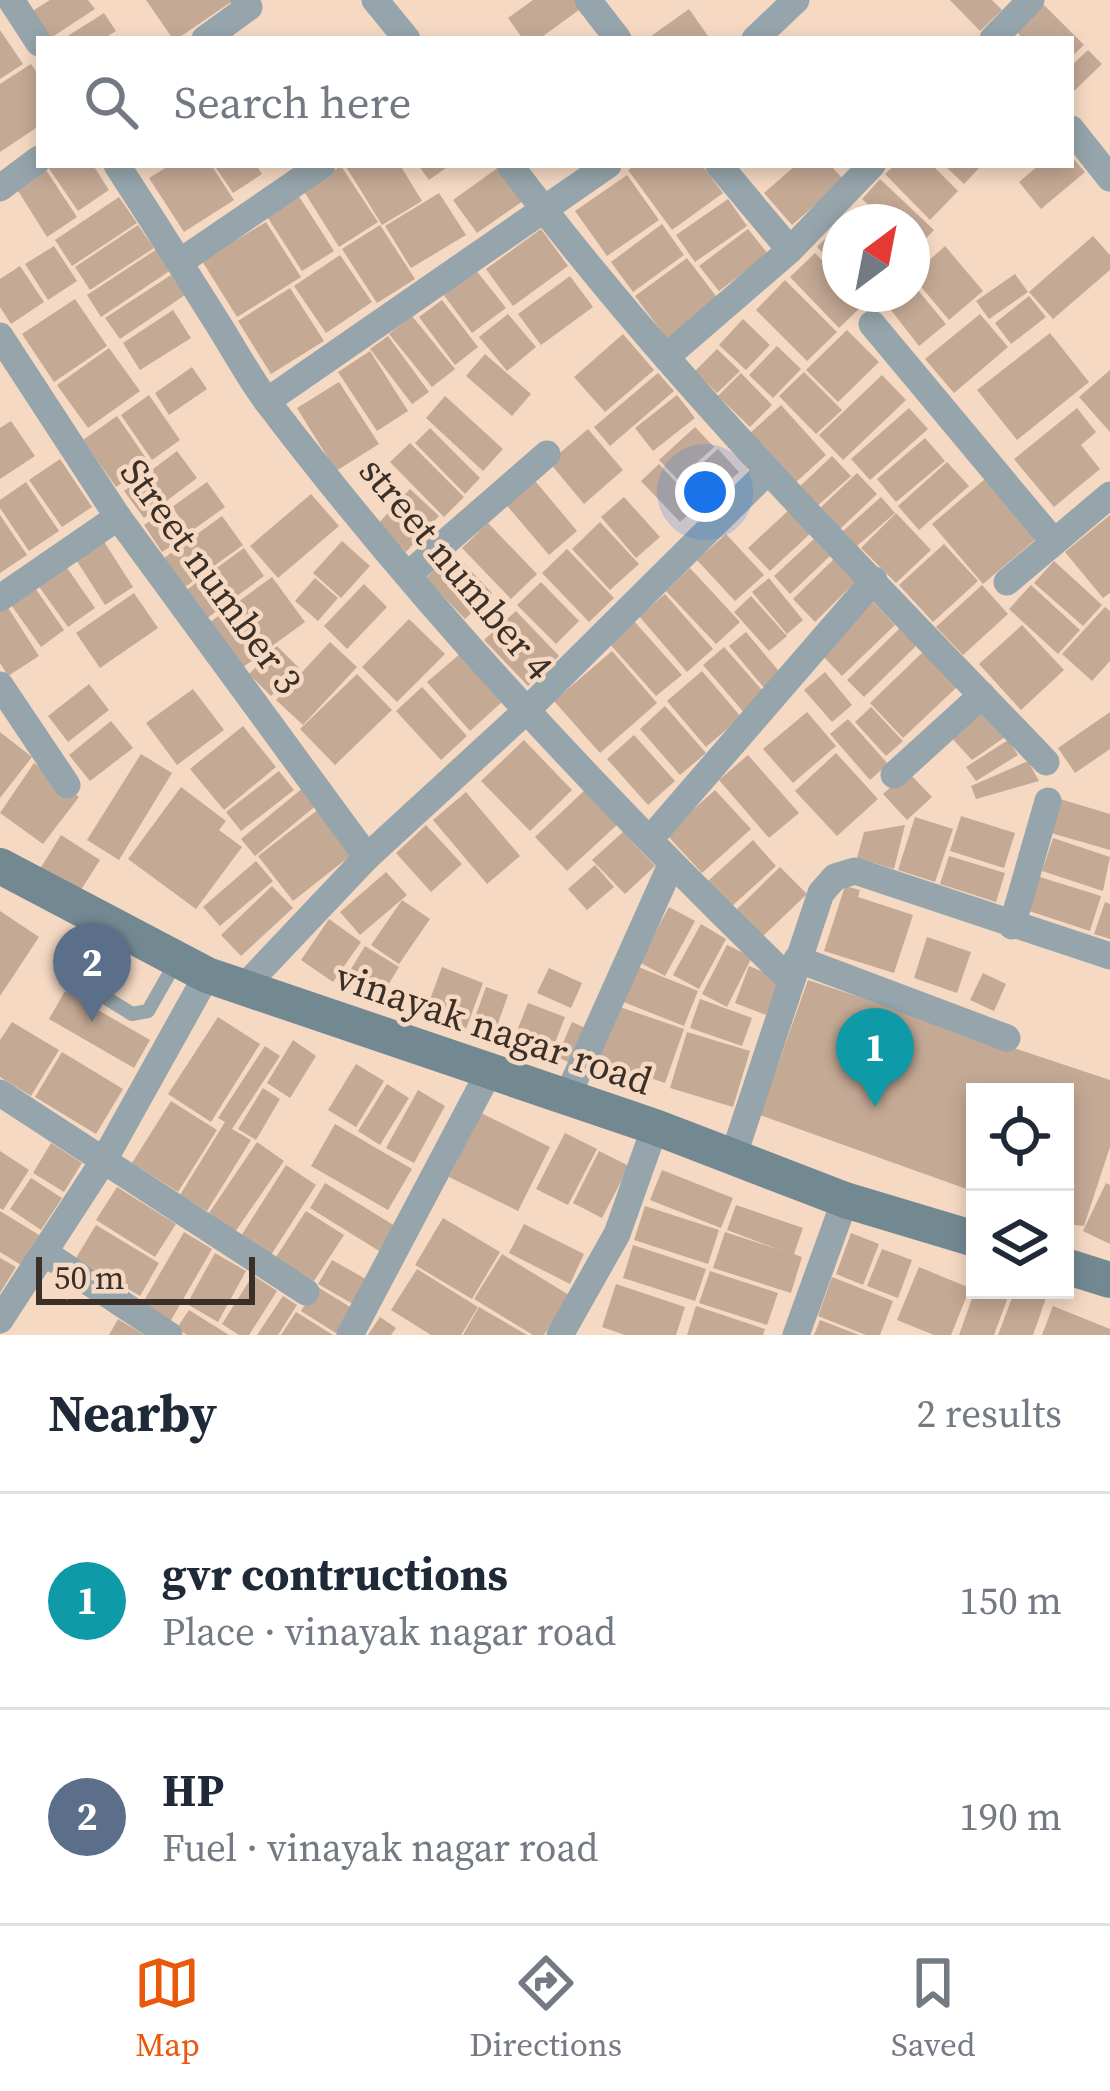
<!DOCTYPE html>
<meta charset="utf-8">
<style>
body{margin:0;font-family:"Source Serif 4",serif;background:#f2f2f3;color:#1f2937}
.controls{position:absolute;right:36px;bottom:36px;display:grid;overflow:hidden;border-radius:0px;box-shadow:0 6px 18px #0003}
.controls button{width:108px;height:108px;display:grid;place-items:center;padding:0;border:0;border-bottom:3px solid #e0e1e3;background:#fff;color:#1f2937;font:60px sans-serif}
.compass{position:absolute;left:822px;top:204px;width:108px;height:108px;border-radius:50%;background:#fff;box-shadow:0 6px 18px #0003;rotate:32deg}
.scale{position:absolute;left:36px;bottom:30px;width:219px;box-sizing:border-box;padding-left:12px;border:6px solid #3b3028;border-top:0;font-size:33px;line-height:42px;white-space:nowrap;color:#3b3028;-webkit-text-stroke:9px #f5d9c3;paint-order:stroke}
.you{position:absolute;left:705px;top:492px;width:42px;height:42px;margin:-30px;border:9px solid #fff;border-radius:50%;background:#1a73e8;box-shadow:0 0 0 18px #1a73e833}
.badge{display:grid;place-items:center;width:78px;height:78px;border-radius:50%;background:#ea580c;color:#fff;font-size:39px;font-weight:700}
.pin{position:absolute;translate:-50% -99px;filter:drop-shadow(0 3px 6px #0008)}
.pin::after{content:'';position:absolute;top:63px;width:42px;height:36px;background:inherit;clip-path:polygon(0 0,100% 0,50% 100%)}
.list{margin:0;padding:0;list-style:none}
h2{display:flex;justify-content:space-between;align-items:center;height:156px;margin:0;padding:0 48px;font-size:51px}
h2 small{font-size:39px;font-weight:400;color:#747a83}
.list li{display:grid;grid-template-columns:78px 1fr auto;gap:36px;align-items:center;box-sizing:border-box;height:216px;padding:0 48px;border-top:3px solid #e0e1e3}
.list b{display:block;font-size:45px;white-space:nowrap}
.list p{margin:0;font-size:39px;white-space:nowrap;color:#747a83}
.list em{font-size:39px;font-style:normal;color:#747a83}
.icon{flex:none;width:66px;height:66px;fill:none;stroke:currentColor;stroke-width:2;stroke-linecap:round;stroke-linejoin:round}
.map{position:relative;flex:none;width:1110px;height:1335px;overflow:hidden}
.search{position:absolute;background:#fff;box-shadow:0 6px 18px #0003;left:36px;right:36px;top:36px;height:132px;display:flex;align-items:center;gap:30px;box-sizing:border-box;padding:0 42px;border-radius:0px;color:#747a83;font-size:45px}
.sheet{height:588px;background:#fff}
nav{display:flex;justify-content:space-around;align-items:center;box-sizing:border-box;height:168px;border-top:3px solid #e0e1e3;background:#fff;font-size:33px;color:#747a83}
nav a{display:grid;justify-items:center;gap:6px}
nav .on{color:#ea580c}
.map>svg:first-child{display:block}
.building{fill:#c4a995}
.lines{fill:none;stroke-linecap:round;stroke-linejoin:round}
.lane{stroke:#96a5ac;stroke-width:14}
.street{stroke:#96a5ac;stroke-width:27}
.secondary{stroke:#738992;stroke-width:36}
.labels{text-anchor:middle;stroke-width:9;stroke-linejoin:round;paint-order:stroke}
.street-label{font-size:39px;fill:#3b3028;stroke:#f5d9c3}
</style>
<div class="map">
<svg width="1110" height="1335" viewBox="0 0 1110 1335">
<rect width="100%" height="100%" fill="#f5d9c3"/>
<g class="building">
<polygon points="50,0 88,0 95,9 49,39 31,12"/>
<polygon points="146,0 234,0 177,39 173,39"/>
<polygon points="533,0 578,0 583,7 539,39 523,39 508,18"/>
<polygon points="950,0 992,0 1002,10 980,31"/>
<polygon points="1044,5 1084,45 1071,57 1071,39 1023,39 1017,32"/>
<polygon points="689,9 710,39 647,39"/>
<polygon points="104,13 116,31 103,39 63,39"/>
<polygon points="0,30 23,64 0,79"/>
<polygon points="1088,50 1102,64 1071,94 1071,66"/>
<polygon points="31,64 39,76 39,126 0,152 0,84"/>
<polygon points="1071,156 1085,172 1041,209 1019,182 1039,165 1071,165"/>
<polygon points="51,165 93,165 109,190 78,211 48,167"/>
<polygon points="170,165 211,165 234,200 184,232 149,178"/>
<polygon points="214,165 256,165 262,174 233,193"/>
<polygon points="345,165 400,165 422,201 382,225"/>
<polygon points="418,165 450,165 429,180"/>
<polygon points="636,165 702,165 723,193 672,230 628,170"/>
<polygon points="796,165 830,165 844,180 792,225 764,193"/>
<polygon points="895,165 932,165 958,191 930,220 885,174"/>
<polygon points="944,165 982,165 964,184"/>
<polygon points="341,166 378,222 339,247 303,190"/>
<polygon points="44,167 77,217 47,237 15,186"/>
<polygon points="499,167 523,201 477,233 453,200"/>
<polygon points="627,175 659,220 607,256 575,211"/>
<polygon points="880,179 934,230 916,249 912,246 912,222 887,222 862,199"/>
<polygon points="439,193 466,235 411,268 385,226"/>
<polygon points="298,195 334,251 302,271 266,215"/>
<polygon points="119,197 137,223 72,266 55,240"/>
<polygon points="728,199 747,226 695,262 676,235"/>
<polygon points="266,222 301,277 237,317 202,261"/>
<polygon points="662,224 684,255 633,292 611,262"/>
<polygon points="840,224 840,270 817,247"/>
<polygon points="138,225 154,248 90,290 75,267"/>
<polygon points="380,225 415,279 377,303 342,249"/>
<polygon points="541,229 568,266 513,306 486,269"/>
<polygon points="748,229 768,254 719,291 699,266"/>
<polygon points="1093,236 1110,255 1110,270 1053,319 1029,292"/>
<polygon points="54,246 77,281 48,300 25,264"/>
<polygon points="945,246 983,291 949,320 912,276"/>
<polygon points="157,249 171,270 101,317 87,295"/>
<polygon points="815,253 840,279 840,294 854,294 864,304 839,328 790,277"/>
<polygon points="340,255 372,302 326,333 294,286"/>
<polygon points="687,258 719,300 667,339 635,296"/>
<polygon points="20,266 44,302 11,324 0,307 0,279"/>
<polygon points="475,269 506,308 472,333 443,294"/>
<polygon points="1015,274 1028,292 989,319 976,301"/>
<polygon points="171,275 185,295 120,339 105,318"/>
<polygon points="570,276 593,307 541,345 518,314"/>
<polygon points="785,280 837,332 807,361 756,310"/>
<polygon points="912,283 946,324 919,346 880,296 912,294"/>
<polygon points="290,288 324,341 271,374 238,321"/>
<polygon points="1029,296 1046,317 1011,344 995,323"/>
<polygon points="75,299 107,346 54,382 22,334"/>
<polygon points="442,300 478,347 455,365 419,317"/>
<polygon points="173,310 191,338 140,370 123,343"/>
<polygon points="508,314 536,347 507,371 479,337"/>
<polygon points="980,314 1008,347 954,393 925,359"/>
<polygon points="412,316 455,369 432,387 389,334"/>
<polygon points="743,319 770,345 746,370 719,345"/>
<polygon points="847,330 879,362 838,402 806,370"/>
<polygon points="1050,333 1089,382 1017,440 977,390"/>
<polygon points="623,334 654,370 605,412 574,377"/>
<polygon points="388,336 429,392 412,404 370,349"/>
<polygon points="777,346 801,369 773,398 749,375"/>
<polygon points="109,348 140,391 88,428 57,385"/>
<polygon points="717,349 740,371 717,393 695,371"/>
<polygon points="370,351 408,411 377,431 338,372"/>
<polygon points="485,354 531,394 512,416 466,376"/>
<polygon points="192,367 207,389 169,415 155,393"/>
<polygon points="1110,370 1110,432 1079,397"/>
<polygon points="804,372 842,410 816,434 779,396"/>
<polygon points="658,373 674,391 610,446 594,427"/>
<polygon points="741,373 772,405 750,427 718,396"/>
<polygon points="882,375 906,400 843,460 819,435"/>
<polygon points="339,382 379,444 336,471 297,408"/>
<polygon points="149,395 180,440 152,460 121,415"/>
<polygon points="677,395 695,418 653,451 635,428"/>
<polygon points="445,396 503,449 483,471 426,418"/>
<polygon points="781,405 826,455 795,483 749,434"/>
<polygon points="909,408 928,429 870,480 851,459"/>
<polygon points="1077,408 1096,432 1081,445 1100,469 1054,507 1014,459"/>
<polygon points="117,416 150,464 116,487 83,440"/>
<polygon points="11,421 35,456 0,479 0,428"/>
<polygon points="695,427 714,447 678,480 659,460"/>
<polygon points="430,428 480,478 465,494 415,443"/>
<polygon points="588,429 623,470 584,504 549,462"/>
<polygon points="925,438 945,461 896,502 877,479"/>
<polygon points="410,443 464,497 444,517 390,462"/>
<polygon points="718,449 739,472 702,506 681,483"/>
<polygon points="177,451 197,478 144,518 124,491"/>
<polygon points="832,456 851,476 815,508 797,489"/>
<polygon points="60,459 92,507 62,527 29,480"/>
<polygon points="947,462 969,486 919,530 898,506"/>
<polygon points="659,464 698,506 680,522 641,481"/>
<polygon points="857,473 877,494 840,529 820,508"/>
<polygon points="531,476 577,531 549,555 503,501"/>
<polygon points="985,479 1036,539 983,584 932,524"/>
<polygon points="26,482 59,531 29,551 0,508 0,500"/>
<polygon points="207,482 225,507 190,532 172,507"/>
<polygon points="410,489 439,516 406,552 377,525"/>
<polygon points="311,494 339,526 278,578 250,546"/>
<polygon points="624,497 660,537 636,558 601,517"/>
<polygon points="881,497 895,513 857,546 843,531"/>
<polygon points="170,508 187,536 162,552 144,525"/>
<polygon points="790,509 812,532 770,571 748,548"/>
<polygon points="896,513 931,550 896,583 861,548"/>
<polygon points="0,515 27,555 0,573"/>
<polygon points="1110,515 1110,593 1103,598 1065,552"/>
<polygon points="222,516 243,545 185,587 164,558"/>
<polygon points="600,522 639,564 610,590 572,549"/>
<polygon points="488,523 537,574 511,599 462,548"/>
<polygon points="726,534 764,575 735,601 697,560"/>
<polygon points="101,537 133,587 105,605 73,555"/>
<polygon points="814,539 830,556 790,594 774,576"/>
<polygon points="342,541 370,566 341,598 313,573"/>
<polygon points="944,544 978,581 933,622 899,585"/>
<polygon points="244,548 264,576 206,619 185,591"/>
<polygon points="567,549 614,598 589,622 542,573"/>
<polygon points="453,552 492,593 465,619 426,578"/>
<polygon points="835,558 857,580 815,622 793,599"/>
<polygon points="1054,561 1102,605 1083,626 1034,583"/>
<polygon points="63,562 95,608 68,627 35,581"/>
<polygon points="690,568 740,622 716,644 666,591"/>
<polygon points="272,577 305,622 239,670 206,625"/>
<polygon points="315,578 338,598 318,621 295,601"/>
<polygon points="769,578 803,620 787,634 752,592"/>
<polygon points="541,582 579,621 556,644 517,605"/>
<polygon points="364,584 387,607 347,649 324,626"/>
<polygon points="33,585 64,630 41,647 9,602"/>
<polygon points="982,585 1008,614 963,655 936,627"/>
<polygon points="1031,585 1080,630 1058,654 1009,609"/>
<polygon points="134,593 158,628 100,668 76,633"/>
<polygon points="665,594 713,649 687,672 639,616"/>
<polygon points="751,596 787,636 769,651 734,612"/>
<polygon points="873,602 895,625 842,676 819,652"/>
<polygon points="7,606 39,656 8,676 0,663 0,610"/>
<polygon points="1105,607 1110,611 1110,661 1092,681 1062,654"/>
<polygon points="516,611 559,656 528,686 484,640"/>
<polygon points="409,619 445,654 397,702 362,667"/>
<polygon points="634,621 682,675 656,696 609,643"/>
<polygon points="1022,625 1064,670 1021,710 979,664"/>
<polygon points="901,627 918,644 864,697 847,680"/>
<polygon points="746,632 782,675 765,689 729,646"/>
<polygon points="330,642 357,667 303,725 276,700"/>
<polygon points="277,646 299,668 271,696 249,674"/>
<polygon points="724,647 769,698 747,716 703,665"/>
<polygon points="612,651 657,703 600,753 554,701"/>
<polygon points="924,651 958,686 903,738 870,703"/>
<polygon points="460,654 502,702 470,731 427,682"/>
<polygon points="702,671 741,717 706,747 667,701"/>
<polygon points="825,672 852,705 832,722 804,690"/>
<polygon points="357,674 392,710 335,765 300,729"/>
<polygon points="89,684 109,710 68,742 48,716"/>
<polygon points="422,687 467,736 441,760 396,711"/>
<polygon points="193,689 224,730 177,765 146,723"/>
<polygon points="665,706 706,753 680,775 640,729"/>
<polygon points="981,706 1005,737 972,760 949,735"/>
<polygon points="871,707 903,741 886,756 855,722"/>
<polygon points="807,712 836,746 793,783 763,749"/>
<polygon points="1110,712 1110,749 1075,773 1058,748"/>
<polygon points="848,719 888,764 870,780 830,734"/>
<polygon points="111,721 133,748 90,781 69,755"/>
<polygon points="243,726 276,767 224,810 190,769"/>
<polygon points="0,732 32,757 0,798"/>
<polygon points="634,735 675,781 648,805 607,759"/>
<polygon points="524,740 572,790 530,831 481,781"/>
<polygon points="1008,740 1018,755 976,781 966,767"/>
<polygon points="836,753 878,799 837,836 795,791"/>
<polygon points="141,754 172,773 119,860 87,840"/>
<polygon points="748,755 799,813 769,838 719,780"/>
<polygon points="1028,761 1039,781 976,799 971,786"/>
<polygon points="34,763 79,797 43,844 0,813"/>
<polygon points="279,771 294,790 241,831 226,812"/>
<polygon points="908,772 932,797 907,820 883,794"/>
<polygon points="181,787 226,821 219,830 242,847 196,909 128,859"/>
<polygon points="304,787 318,804 255,856 241,839"/>
<polygon points="585,790 618,824 567,871 535,837"/>
<polygon points="715,790 751,829 702,873 666,834"/>
<polygon points="466,792 520,856 487,884 433,820"/>
<polygon points="1060,799 1110,814 1110,850 1051,833"/>
<polygon points="320,808 354,853 293,901 258,856"/>
<polygon points="961,816 1015,833 1004,868 950,851"/>
<polygon points="915,817 953,829 935,882 898,870"/>
<polygon points="426,825 462,864 431,892 396,853"/>
<polygon points="905,825 894,869 857,858 864,832"/>
<polygon points="623,832 655,866 625,894 592,860"/>
<polygon points="61,835 100,860 79,893 40,869"/>
<polygon points="1053,838 1110,857 1103,891 1042,871"/>
<polygon points="753,840 776,866 731,907 708,881"/>
<polygon points="949,856 1005,873 996,902 940,884"/>
<polygon points="256,861 273,881 220,926 203,907"/>
<polygon points="595,865 614,887 587,910 568,889"/>
<polygon points="780,867 807,894 760,939 734,912"/>
<polygon points="386,872 407,895 360,935 340,912"/>
<polygon points="1040,877 1101,896 1090,931 1029,911"/>
<polygon points="272,886 293,908 241,956 221,935"/>
<polygon points="845,886 860,890 858,897 913,915 894,973 824,951"/>
<polygon points="402,900 430,919 399,964 371,945"/>
<polygon points="1105,902 1110,904 1110,939 1094,934"/>
<polygon points="669,907 695,921 665,976 639,962"/>
<polygon points="0,911 39,937 0,996"/>
<polygon points="329,919 361,942 333,982 301,960"/>
<polygon points="701,924 726,939 699,989 673,975"/>
<polygon points="927,937 971,952 957,993 914,978"/>
<polygon points="727,945 752,957 727,1007 702,994"/>
<polygon points="365,946 399,967 385,990 351,969"/>
<polygon points="636,966 698,991 684,1026 621,1001"/>
<polygon points="749,966 780,979 766,1015 735,1003"/>
<polygon points="442,967 483,983 466,1029 425,1013"/>
<polygon points="549,968 582,983 571,1008 537,993"/>
<polygon points="983,973 1006,984 994,1011 970,1000"/>
<polygon points="808,980 1110,1080 1110,1147 1084,1226 1065,1224 1065,1092 975,1092 975,1192 760,1115"/>
<polygon points="486,987 508,995 496,1029 474,1020"/>
<polygon points="65,991 150,1040 134,1068 49,1019"/>
<polygon points="700,999 752,1018 742,1046 690,1028"/>
<polygon points="528,1003 565,1017 550,1056 513,1041"/>
<polygon points="614,1005 684,1029 665,1083 595,1059"/>
<polygon points="218,1017 260,1044 211,1122 168,1094"/>
<polygon points="12,1022 59,1050 31,1096 0,1077 0,1040"/>
<polygon points="572,1022 590,1030 575,1065 557,1057"/>
<polygon points="687,1032 750,1051 733,1107 670,1088"/>
<polygon points="293,1040 316,1056 290,1098 267,1083"/>
<polygon points="265,1046 280,1056 232,1129 251,1140 207,1211 180,1195 225,1122 218,1118"/>
<polygon points="62,1052 123,1089 96,1134 35,1097"/>
<polygon points="356,1064 384,1081 356,1127 328,1110"/>
<polygon points="387,1084 409,1098 380,1145 358,1131"/>
<polygon points="263,1088 280,1099 256,1140 238,1129"/>
<polygon points="418,1090 445,1106 414,1163 386,1148"/>
<polygon points="171,1101 217,1130 178,1192 132,1163"/>
<polygon points="481,1113 550,1147 518,1211 449,1177"/>
<polygon points="335,1124 412,1169 388,1210 311,1166"/>
<polygon points="565,1133 597,1149 568,1205 536,1189"/>
<polygon points="257,1142 284,1161 235,1232 209,1213"/>
<polygon points="51,1143 82,1163 64,1192 33,1173"/>
<polygon points="0,1151 29,1170 3,1210 0,1208"/>
<polygon points="599,1151 629,1166 602,1218 573,1203"/>
<polygon points="286,1165 316,1185 271,1255 241,1236"/>
<polygon points="662,1170 733,1198 721,1228 650,1200"/>
<polygon points="31,1178 62,1198 41,1230 10,1209"/>
<polygon points="325,1183 400,1229 384,1254 310,1208"/>
<polygon points="1106,1183 1110,1185 1110,1244 1083,1231"/>
<polygon points="117,1187 176,1224 155,1257 96,1220"/>
<polygon points="736,1205 803,1228 794,1254 802,1257 791,1293 713,1268 725,1232 783,1251 727,1230"/>
<polygon points="645,1206 719,1230 708,1264 634,1240"/>
<polygon points="0,1211 39,1235 21,1265 0,1252"/>
<polygon points="306,1211 344,1235 314,1281 276,1257"/>
<polygon points="443,1218 500,1252 472,1299 415,1265"/>
<polygon points="524,1224 584,1254 570,1284 509,1253"/>
<polygon points="96,1225 159,1263 140,1296 76,1258"/>
<polygon points="184,1232 212,1249 170,1322 141,1306"/>
<polygon points="851,1233 879,1244 863,1285 836,1274"/>
<polygon points="633,1245 706,1269 695,1301 623,1278"/>
<polygon points="882,1249 912,1260 898,1298 867,1286"/>
<polygon points="215,1253 246,1271 218,1322 187,1304"/>
<polygon points="502,1254 569,1295 544,1335 533,1335 474,1299"/>
<polygon points="0,1258 16,1267 0,1293"/>
<polygon points="332,1260 373,1283 360,1308 318,1284"/>
<polygon points="919,1267 970,1288 951,1335 934,1335 897,1320"/>
<polygon points="417,1269 478,1307 461,1335 431,1335 391,1310"/>
<polygon points="710,1271 778,1293 767,1325 699,1303"/>
<polygon points="253,1275 277,1291 249,1335 239,1335 222,1324"/>
<polygon points="832,1277 893,1301 880,1335 866,1335 818,1316"/>
<polygon points="616,1284 685,1307 676,1335 625,1335 602,1327"/>
<polygon points="316,1286 355,1310 339,1335 301,1311"/>
<polygon points="975,1290 1008,1297 994,1335 959,1335"/>
<polygon points="1015,1290 1046,1298 1033,1335 998,1335"/>
<polygon points="283,1296 297,1305 278,1335 257,1335"/>
<polygon points="696,1306 765,1329 763,1335 687,1335"/>
<polygon points="1053,1306 1110,1329 1110,1335 1042,1335"/>
<polygon points="479,1307 527,1335 463,1335"/>
<polygon points="189,1310 229,1335 187,1335 177,1328"/>
<polygon points="296,1312 333,1335 281,1335"/>
<polygon points="380,1317 396,1328 391,1335 368,1335"/>
<polygon points="118,1319 144,1335 109,1335"/>
<polygon points="820,1320 859,1335 814,1335"/>
</g>
<g class="lines">
<polyline class="lane" points="89,915 71,955 74,978 132,1014 148,1011 177,960"/>
<g class="street">
<polyline points="11,0 39,43"/>
<polyline points="375,0 407,39"/>
<polyline points="588,0 618,39"/>
<polyline points="205,39 249,7 244,0"/>
<polyline points="755,39 796,0"/>
<polyline points="993,39 1031,0"/>
<polyline points="1071,129 1110,178"/>
<path d="M117,165C150,216 183,268 215,319C233,347 249,378 269,404C425,609 604,800 789,979"/>
<path d="M510,165C671,380 861,569 1046,762"/>
<polyline points="719,165 790,250"/>
<polyline points="0,188 39,159"/>
<polyline points="180,262 322,165"/>
<polyline points="872,324 1054,542"/>
<polyline points="0,336 118,517 367,857"/>
<polyline points="666,357 790,250 872,165"/>
<polyline points="267,401 608,165"/>
<polyline points="409,574 547,454"/>
<polyline points="1007,582 1110,495"/>
<polyline points="0,598 118,517"/>
<polyline points="0,685 67,785"/>
<polyline points="894,775 982,695"/>
<polyline points="651,838 874,580"/>
<polyline points="1012,926 1048,801"/>
<polyline points="797,959 1007,1038"/>
<polyline points="244,987 367,857 527,710 767,472"/>
<polyline points="0,1093 306,1292"/>
<polyline points="567,1097 671,865"/>
<polyline points="733,1157 821,893 835,877 855,871 1110,956"/>
<polyline points="45,1253 169,1335"/>
<polyline points="0,1320 104,1160 207,975"/>
<polyline points="350,1335 490,1070"/>
<polyline points="560,1335 617,1234 655,1127"/>
<polyline points="796,1335 845,1200"/>
</g>
<g class="secondary">
<polyline points="0,866 207,975 655,1127 845,1200 975,1239"/>
<polyline points="1065,1266 1110,1280"/>
</g>
</g>
<g class="labels">
<g class="street-label">
<text transform="translate(457 568) rotate(50)" y="14">street number 4</text>
<text transform="translate(212 576) rotate(54)" y="14">Street number 3</text>
<text transform="translate(494 1028) rotate(19)" y="14">vinayak nagar road</text>
</g>
</g>
</svg>
<div class="controls">
<button><svg class="icon" aria-label="locate" viewBox="0 0 24 24"><circle cx="12" cy="12" r="6"/><path d="M12 2v4M12 18v4M2 12h4M18 12h4"/></svg></button>
<button><svg class="icon" aria-label="layers" viewBox="0 0 24 24"><path d="M12 4l9 5-9 5-9-5zM3 14l9 5 9-5"/></svg></button>
</div>
<svg class="compass" viewBox="-18 -18 36 36"><path d="M0-13l5 13h-10z" fill="#e53935"/><path d="M0 13l5-13h-10z" fill="#747a83"/></svg>
<div class="scale">50 m</div>
<div class="you"></div>
<div class="pin badge" style="left:875px;top:1107px;background:#0f9aa8">1</div>
<div class="pin badge" style="left:92px;top:1022px;background:#5c6f8a">2</div>
<div class="search"><svg class="icon" aria-label="search" viewBox="0 0 24 24"><circle cx="10" cy="10" r="6"/><path d="M15 15l6 6"/></svg>Search here</div>
</div>
<section class="sheet">
<h2>Nearby<small>2 results</small></h2>
<ul class="list">
<li><span class="badge" style="background:#0f9aa8">1</span><div><b>gvr contructions</b><p>Place · vinayak nagar road</p></div><em>150 m</em></li>
<li><span class="badge" style="background:#5c6f8a">2</span><div><b>HP</b><p>Fuel · vinayak nagar road</p></div><em>190 m</em></li>
</ul>
</section>
<nav>
<a class="on"><svg class="icon" aria-label="map" viewBox="0 0 24 24"><path d="M3 6l6-2 6 2 6-2v14l-6 2-6-2-6 2zM9 4v14M15 6v14"/></svg>Map</a>
<a><svg class="icon" aria-label="directions" viewBox="0 0 24 24"><path d="M12 3l9 9-9 9-9-9zM9 14v-3h6M13 9l2 2-2 2"/></svg>Directions</a>
<a><svg class="icon" aria-label="saved" viewBox="0 0 24 24"><path d="M7 4h10v16l-5-4-5 4z"/></svg>Saved</a>
</nav>
